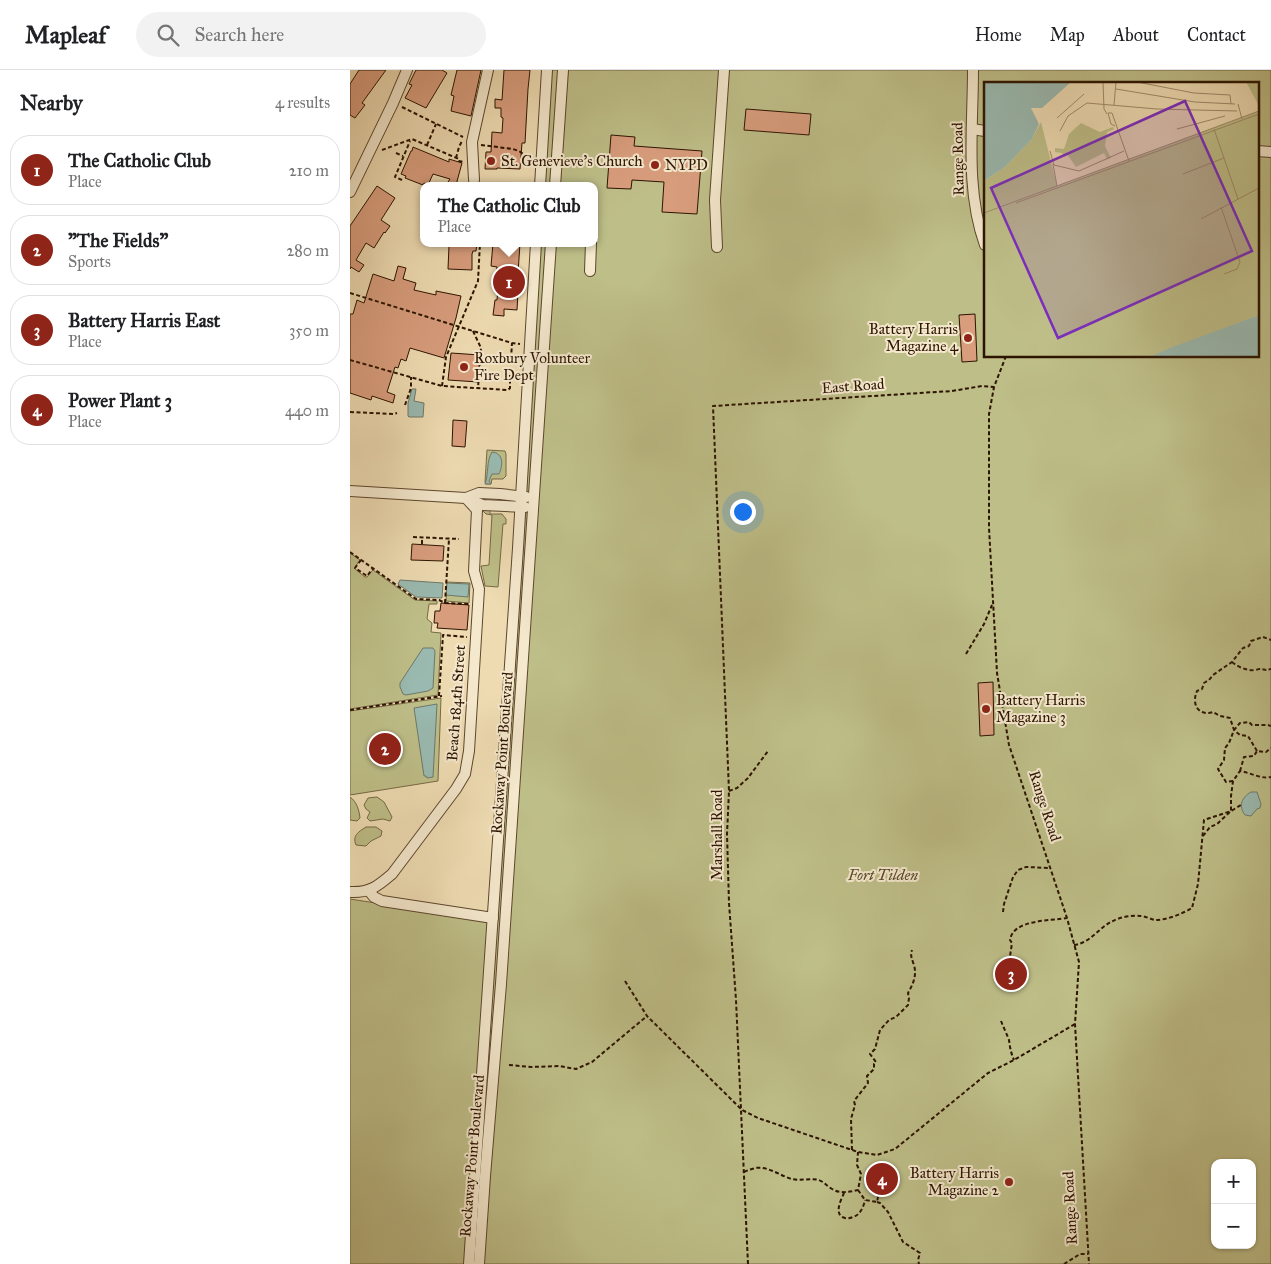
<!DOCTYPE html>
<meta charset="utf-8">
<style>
body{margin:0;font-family:"IM FELL Great Primer",serif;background:#f2f2f2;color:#202124}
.controls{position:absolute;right:15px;bottom:15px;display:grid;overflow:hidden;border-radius:10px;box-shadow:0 1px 4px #0004}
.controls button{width:45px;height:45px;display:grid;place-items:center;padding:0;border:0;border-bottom:1px solid #e0e0e0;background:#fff;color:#202124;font:25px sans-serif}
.you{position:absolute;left:392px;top:441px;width:18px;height:18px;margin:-12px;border:4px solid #fff;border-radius:50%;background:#1a73e8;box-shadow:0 0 0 8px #1a73e833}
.badge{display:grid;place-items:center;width:32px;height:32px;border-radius:50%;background:#8f2418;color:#fff;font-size:16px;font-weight:700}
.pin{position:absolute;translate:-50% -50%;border:2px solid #fff;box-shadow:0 1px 5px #0006}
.popup{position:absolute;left:70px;top:112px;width:178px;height:65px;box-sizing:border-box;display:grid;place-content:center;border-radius:10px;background:#fff;filter:drop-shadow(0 1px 4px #0005);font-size:16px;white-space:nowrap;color:#757577}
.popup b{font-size:19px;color:#202124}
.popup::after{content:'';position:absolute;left:50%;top:100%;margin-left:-10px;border:10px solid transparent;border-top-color:#fff}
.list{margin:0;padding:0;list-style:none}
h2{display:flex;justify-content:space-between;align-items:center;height:65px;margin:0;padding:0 20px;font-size:21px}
h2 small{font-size:16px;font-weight:400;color:#757577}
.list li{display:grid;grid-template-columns:32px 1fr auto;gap:15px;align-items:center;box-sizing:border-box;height:70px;margin:0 10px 10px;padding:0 10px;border:1px solid #e0e0e0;border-radius:20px}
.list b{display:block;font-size:19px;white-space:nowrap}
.list p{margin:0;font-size:16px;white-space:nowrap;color:#757577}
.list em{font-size:16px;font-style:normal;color:#757577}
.icon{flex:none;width:28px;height:28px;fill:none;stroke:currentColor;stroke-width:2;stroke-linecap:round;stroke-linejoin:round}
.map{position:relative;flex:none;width:921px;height:1194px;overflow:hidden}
header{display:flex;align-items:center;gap:30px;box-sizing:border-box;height:70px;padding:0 25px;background:#fff;border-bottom:1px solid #e0e0e0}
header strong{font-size:24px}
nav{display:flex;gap:28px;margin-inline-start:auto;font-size:18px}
.search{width:350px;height:45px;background:#f2f2f2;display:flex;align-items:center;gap:12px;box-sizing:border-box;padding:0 18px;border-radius:28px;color:#757577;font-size:19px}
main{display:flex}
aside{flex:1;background:#fff}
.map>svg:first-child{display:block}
.green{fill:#bebe88;stroke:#766944;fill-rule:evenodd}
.water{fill:#9abab1;stroke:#6e786a}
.building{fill:#d89d7d;stroke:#2d1400}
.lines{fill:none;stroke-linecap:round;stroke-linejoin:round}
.minor-casing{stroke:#5d462c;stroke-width:12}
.path{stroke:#2d1400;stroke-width:2;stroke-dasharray:4 2.5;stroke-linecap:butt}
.minor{stroke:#f4e8cd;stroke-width:10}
.poi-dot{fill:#8f2418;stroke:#f4e8cd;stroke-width:2}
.labels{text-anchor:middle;stroke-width:4;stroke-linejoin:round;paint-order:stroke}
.street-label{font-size:15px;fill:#2d1400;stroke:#f4e8cd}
.poi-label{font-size:15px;fill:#2d1400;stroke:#f4e8cd;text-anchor:start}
.park-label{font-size:15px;font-style:italic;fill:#584729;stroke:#f4e8cd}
.inset-road{fill:none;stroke:#a18b6b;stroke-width:1}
.view{fill:#7b2cbf;fill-opacity:0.15;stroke:#7b2cbf;stroke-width:2.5}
.inset-edge{fill:none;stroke:#2d1400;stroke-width:2.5}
</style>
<header>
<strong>Mapleaf</strong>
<div class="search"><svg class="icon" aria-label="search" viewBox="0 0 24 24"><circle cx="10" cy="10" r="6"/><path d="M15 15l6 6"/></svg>Search here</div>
<nav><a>Home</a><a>Map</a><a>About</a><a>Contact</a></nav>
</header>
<main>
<aside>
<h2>Nearby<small>4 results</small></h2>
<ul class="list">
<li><span class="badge">1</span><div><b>The Catholic Club</b><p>Place</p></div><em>210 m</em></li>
<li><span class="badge">2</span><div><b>&quot;The Fields&quot;</b><p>Sports</p></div><em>280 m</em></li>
<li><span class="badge">3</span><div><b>Battery Harris East</b><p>Place</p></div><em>350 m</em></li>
<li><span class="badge">4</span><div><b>Power Plant 3</b><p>Place</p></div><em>440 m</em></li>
</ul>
</aside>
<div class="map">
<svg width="921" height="1194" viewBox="0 0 921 1194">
<rect width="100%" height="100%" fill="#eedbb2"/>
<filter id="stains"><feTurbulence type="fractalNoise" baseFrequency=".004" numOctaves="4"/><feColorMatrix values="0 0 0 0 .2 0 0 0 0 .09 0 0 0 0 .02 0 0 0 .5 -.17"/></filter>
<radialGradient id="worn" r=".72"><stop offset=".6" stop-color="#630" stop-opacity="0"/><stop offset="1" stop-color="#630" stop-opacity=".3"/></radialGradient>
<g class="green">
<path d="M197,0H921V1194H0V829L142,851L186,173H244V116H190ZM635,14H907V286H635ZM865,1093H902V1175H865Z"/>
<polygon points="137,380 155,381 156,384 156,406 153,409 142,409 141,414 136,414 135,412"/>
<polygon points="140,438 140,444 152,444 156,449 156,454 153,454 148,517 135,516 131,496 139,495 142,445 136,444 133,441 134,439"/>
<polygon points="0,483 10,490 5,497 5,499 15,507 17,507 23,500 65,530 87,531 87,534 79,534 77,549 82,553 81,562 91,563 88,625 0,639"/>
<polygon points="97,512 120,513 119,533 96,531"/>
<polygon points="91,628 88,711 0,725 0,641"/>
<path d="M0,727C7,732 9,740 10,748L7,751L0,750Z"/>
<polygon points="27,727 34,732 42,747 40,751 33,749 20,751 17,748 20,742 16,739 14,735 18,728"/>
<path d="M16,757H26L32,761L31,766L21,771L16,776L6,775C2,766 8,762 16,757Z"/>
</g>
<g class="water">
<polygon points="62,319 66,319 64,331 74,333 73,347 59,347 58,346 58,333"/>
<path d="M142,382C154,383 153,396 149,404H142L139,411L141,414H135C139,403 136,392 142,382Z"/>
<polygon points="50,510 93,513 92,528 66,527 48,514"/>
<polygon points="97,513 119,514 118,527 96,525"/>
<polygon points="73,578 83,578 85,581 83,618 78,621 56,625 53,624 50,617 50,613"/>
<polygon points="87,634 83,707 77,708 76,706 74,706 64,638"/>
<path d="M901,722H907L911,734L910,738L907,739L901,746L895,745C888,736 892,727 901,722Z"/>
</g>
<g class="building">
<polygon points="9,0 36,0 12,33 15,35 5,48 0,45 0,14"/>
<polygon points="66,0 92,0 97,3 76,38 55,28 62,15 59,14"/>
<polygon points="107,0 131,0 121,46 101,41 104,26 101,25"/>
<polygon points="154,0 180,0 178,19 175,73 172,73 170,99 147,98 147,99 135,99 136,82 141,82 142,62 152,63 153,48 151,47 151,38 145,38 145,29 152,30"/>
<polygon points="396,39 461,44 459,65 394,60"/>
<polygon points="261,65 285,67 284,76 352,81 347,144 312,142 314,112 282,110 281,119 257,118"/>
<polygon points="63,77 99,92 99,89 112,93 106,115 98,112 100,109 83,104 78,115 74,113 73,115 55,108 56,106 51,104 61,81 62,81"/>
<polygon points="27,116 45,128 31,150 40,156 35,163 34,162 24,178 16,173 6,190 14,195 9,202 1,197 0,199 0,156"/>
<polygon points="102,173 127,173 126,181 123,181 122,184 122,200 98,199 99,176 102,176"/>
<polygon points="143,173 170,173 168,204 169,204 167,240 154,239 154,246 143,245 145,230 147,230 149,205 146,205 147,197 141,196"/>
<polygon points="48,196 56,198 53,209 66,213 64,220 86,225 86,221 111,226 106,248 94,288 60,278 56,291 51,289 48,298 45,297 37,322 45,325 43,333 22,326 21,330 0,323 0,244 3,244 7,230 14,233 23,204 44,211"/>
<polygon points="625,244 627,291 612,292 609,245"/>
<polygon points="101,283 130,285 128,312 98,310"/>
<polygon points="103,350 117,351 115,377 102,376"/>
<polygon points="62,474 94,476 93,491 61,490"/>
<polygon points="91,533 119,535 117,560 87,558 88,553 84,553 85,541 90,541"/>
<polygon points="643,612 644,665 630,666 628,613"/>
<polygon points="538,1095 539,1114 528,1114 528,1111 526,1111 525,1096"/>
</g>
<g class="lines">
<defs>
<g id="minor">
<path d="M623,0C623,58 615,120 635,175"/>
<polyline points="622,59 635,61"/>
<polyline points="907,81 921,82"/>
<polyline points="124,110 122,72 138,0"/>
<polyline points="190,116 197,0"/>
<polyline points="205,116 213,0"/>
<polyline points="0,122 43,33 57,0"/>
<polyline points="367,177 365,130 374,0"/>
<polyline points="240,201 241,173"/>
<polyline points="0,421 116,428 133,435 175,437"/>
<polyline points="116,428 129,423 150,424 176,427"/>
<polyline points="19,821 24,827 32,831 143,848"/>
<path d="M0,822C20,823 28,816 42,804L106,719L115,704L119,681L129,519L124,501L127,440L116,428"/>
<polyline points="119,1194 168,478 186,173"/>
<polyline points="129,1194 135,1106 151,914 201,173"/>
</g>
</defs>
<use href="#minor" class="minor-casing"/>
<g class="path">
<polyline points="52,37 113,67"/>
<polyline points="77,75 86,54"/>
<polyline points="131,75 163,79 169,81 176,86"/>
<polyline points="32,80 62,69 109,89 109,91 114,92"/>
<polyline points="46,83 53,86"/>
<polyline points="106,88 109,77 112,71"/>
<polyline points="52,110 45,107 60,71"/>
<polyline points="0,223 162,273 170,274"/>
<polyline points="123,261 131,278 128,318"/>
<polyline points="656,286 644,317 639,344 639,458 647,603 659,675 717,848 729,892 725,954 739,1194"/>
<polyline points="161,289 162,273"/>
<polyline points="0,290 92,316 158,320 160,318 160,305"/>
<polyline points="92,316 96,287 128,211 130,173"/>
<polyline points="55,335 61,318 61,307"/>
<polyline points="0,342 44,344 47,343"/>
<polyline points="63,467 109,469"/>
<polyline points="72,474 72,468"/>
<polyline points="0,482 66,529 89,530 95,533 119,534"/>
<polyline points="11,490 5,498 17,506 23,498"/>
<polyline points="95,533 99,469"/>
<polyline points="616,584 634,554 642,535"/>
<path d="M882,592C888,597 897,601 905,600C907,600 908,599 909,599C915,599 914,601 921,599"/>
<polyline points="89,626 93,565 117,567"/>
<polyline points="0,640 92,626"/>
<path d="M907,681L898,666L890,665L884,660L880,648L870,646L863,642C854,645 845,641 845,630C845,626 846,624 847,621L852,619L854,613L859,610L863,605L882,592L893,578L899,576L901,571L913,567L921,570"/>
<polyline points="890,701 894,687 904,686 907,681 916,682 921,678"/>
<polyline points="883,711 876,712 868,699 874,690 875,678 879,673 884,660 890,653 899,652 902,655 918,655 921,656"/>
<polyline points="379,721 387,718 398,708 418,681"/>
<polyline points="853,766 860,757 867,754 881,741 891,735"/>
<polyline points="653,842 654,834 663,807 668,800 676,797 700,798"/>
<path d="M724,875C741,873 749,857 763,851C770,847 782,845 790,846C795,846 800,849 805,850C817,850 832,844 842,838L848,814L854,750L881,741V726L883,711L890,701C902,703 909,709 921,707"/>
<path d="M661,904L660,906H657L662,873L660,870C663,849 701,851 717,848"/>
<polyline points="275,911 297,946 392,1040 408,1048 508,1082 527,1085 545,1079 638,1003 664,990 725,954"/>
<path d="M651,951C653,956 658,967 659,970C660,978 661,983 664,990"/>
<polyline points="159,995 181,997 209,996 226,999 242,992 297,946"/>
<path d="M502,1080L501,1049L505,1035L504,1031L518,1013L517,1006L524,999V994L526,992L520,984L525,979L530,960L539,950L546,947L558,935L559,928L558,923C563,914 567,906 564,895C562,889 560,886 562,880"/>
<path d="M394,1102C398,1100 402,1099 405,1098C419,1096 430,1106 442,1109C451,1111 460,1108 469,1110C474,1112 477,1116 482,1119C490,1124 499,1122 508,1120L511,1104L507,1095L508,1082"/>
<polyline points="508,1120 515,1130 527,1132 529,1122"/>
<path d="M494,1123C491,1130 483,1145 495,1148C499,1149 504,1147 507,1145C512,1141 514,1135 515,1130"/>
<polyline points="527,1132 530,1133 538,1142 553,1172 570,1183 568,1190 569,1194"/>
<polyline points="398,1194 386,930 379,833 377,764 379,721 363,336 602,321 632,316 644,317"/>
<polyline points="714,1194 730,1184 738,1184"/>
</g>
<use href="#minor" class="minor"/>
</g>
<g class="poi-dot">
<circle cx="141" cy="91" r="5"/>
<circle cx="305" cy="95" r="5"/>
<circle cx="618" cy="268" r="5"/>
<circle cx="114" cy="297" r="5"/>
<circle cx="636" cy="639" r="5"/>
<circle cx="659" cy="1112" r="5"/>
</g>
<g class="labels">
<g class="street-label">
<text transform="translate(608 89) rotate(-91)" y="5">Range Road</text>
<text transform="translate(503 316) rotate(-4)" y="5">East Road</text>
<text transform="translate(106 633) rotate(-86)" y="5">Beach 184th Street</text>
<text transform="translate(152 683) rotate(-86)" y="5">Rockaway Point Boulevard</text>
<text transform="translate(695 736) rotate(72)" y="5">Range Road</text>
<text transform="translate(367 765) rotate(-90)" y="5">Marshall Road</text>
<text transform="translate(122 1086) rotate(-85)" y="5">Rockaway Point Boulevard</text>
<text transform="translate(720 1138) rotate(-93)" y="5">Range Road</text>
</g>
<g class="poi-label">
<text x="151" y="96">St. Genevieve's Church</text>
<text x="315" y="100">NYPD</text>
<text x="608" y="264" text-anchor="end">Battery Harris<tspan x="608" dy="17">Magazine 4</tspan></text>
<text x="124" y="293">Roxbury Volunteer<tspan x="124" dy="17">Fire Dept</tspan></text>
<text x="646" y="635">Battery Harris<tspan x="646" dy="17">Magazine 3</tspan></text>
<text x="649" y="1108" text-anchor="end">Battery Harris<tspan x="649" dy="17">Magazine 2</tspan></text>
</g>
<g class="park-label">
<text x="533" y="810">Fort Tilden</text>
</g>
</g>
<g transform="translate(634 12)">
<rect width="275" height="275" fill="#eedbb2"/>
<path d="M262,0H275V24L268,11ZM275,29V233L166,275H0V99L21,85L48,57L57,40L73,104ZM97,41L116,50L129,45L130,47L123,50L121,64L127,76L117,80L123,77L120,71L92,85L83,72L80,75L78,71L71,70V66L80,67L85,52Z" fill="#bebe88"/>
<path d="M0,0H87L58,26H47L55,42L48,57L21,85L0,99ZM275,233V275H166L186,266Z" fill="#9abab1"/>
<path class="inset-road" d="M119,0L120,27L123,32M153,0L210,11L246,13L247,22M132,7L211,20L251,22M254,22L258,37M130,23L132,0M73,36L100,12M131,44L127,42L124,31H128L145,79M193,47L241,34M230,47L254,117M76,49L84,34L103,21L173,27L253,29M66,69L70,83L95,89L140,69M69,82L73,104M199,92L240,76M32,121L275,32M237,125L256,180L253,187L240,192M0,131L275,29M217,137L275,106"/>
<path class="view" d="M201,19L268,169L74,256L7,106Z"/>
<rect width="275" height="275" class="inset-edge"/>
</g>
<rect width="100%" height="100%" filter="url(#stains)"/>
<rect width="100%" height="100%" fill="url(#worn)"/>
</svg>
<div class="controls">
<button>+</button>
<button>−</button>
</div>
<div class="you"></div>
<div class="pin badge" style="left:159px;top:212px">1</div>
<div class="popup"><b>The Catholic Club</b>Place</div>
<div class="pin badge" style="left:35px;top:679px">2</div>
<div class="pin badge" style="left:661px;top:904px">3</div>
<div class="pin badge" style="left:532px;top:1109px">4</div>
</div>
</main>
